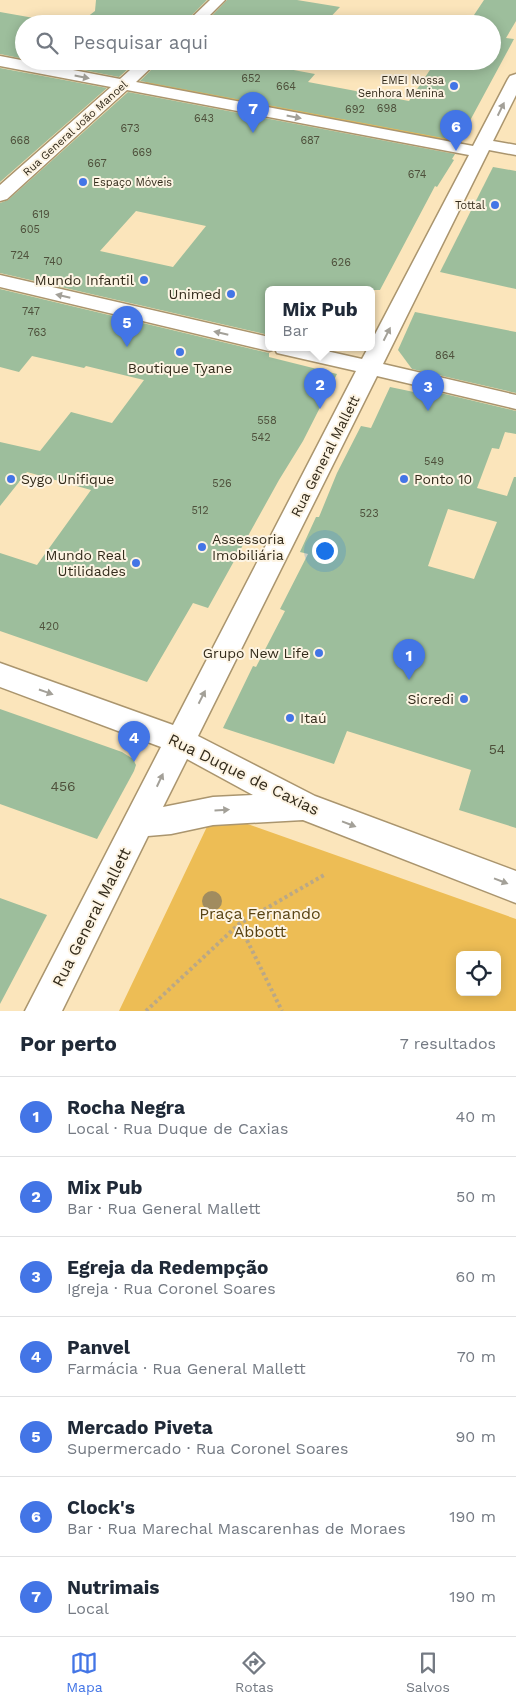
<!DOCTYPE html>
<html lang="pt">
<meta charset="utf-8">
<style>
body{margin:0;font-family:"Work Sans",sans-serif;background:#f2f2f3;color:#1f2937}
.controls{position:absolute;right:15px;bottom:15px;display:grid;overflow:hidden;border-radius:8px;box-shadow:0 2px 12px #0003}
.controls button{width:45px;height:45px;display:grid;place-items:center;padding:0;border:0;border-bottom:1px solid #e0e1e3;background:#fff;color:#1f2937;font:25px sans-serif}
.you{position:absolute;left:324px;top:550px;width:18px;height:18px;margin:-12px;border:4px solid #fff;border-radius:50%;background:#1a73e8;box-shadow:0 0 0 8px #1a73e833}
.badge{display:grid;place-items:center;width:32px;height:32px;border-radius:50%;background:#4375e6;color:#fff;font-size:16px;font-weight:700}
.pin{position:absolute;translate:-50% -41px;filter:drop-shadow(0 1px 2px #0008)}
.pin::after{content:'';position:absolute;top:26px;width:18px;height:15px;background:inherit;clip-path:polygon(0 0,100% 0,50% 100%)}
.popup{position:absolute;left:265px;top:286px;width:110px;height:65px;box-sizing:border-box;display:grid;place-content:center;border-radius:8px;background:#fff;filter:drop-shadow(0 1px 4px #0005);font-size:16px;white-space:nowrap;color:#747a83}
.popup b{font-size:19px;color:#1f2937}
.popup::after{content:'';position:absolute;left:50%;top:100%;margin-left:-10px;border:10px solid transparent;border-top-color:#fff}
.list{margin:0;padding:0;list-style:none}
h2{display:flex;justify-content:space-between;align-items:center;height:65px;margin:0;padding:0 20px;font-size:21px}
h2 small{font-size:16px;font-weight:400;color:#747a83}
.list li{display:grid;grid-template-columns:32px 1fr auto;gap:15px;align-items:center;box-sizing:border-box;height:80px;padding:0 20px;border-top:1px solid #e0e1e3}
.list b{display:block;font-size:19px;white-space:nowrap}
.list p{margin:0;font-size:16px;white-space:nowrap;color:#747a83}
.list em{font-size:16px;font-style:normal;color:#747a83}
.icon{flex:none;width:28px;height:28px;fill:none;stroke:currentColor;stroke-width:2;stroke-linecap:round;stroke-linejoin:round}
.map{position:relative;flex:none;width:516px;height:1011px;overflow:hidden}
.search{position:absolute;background:#fff;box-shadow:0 2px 12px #0003;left:15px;right:15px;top:15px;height:55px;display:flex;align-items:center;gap:12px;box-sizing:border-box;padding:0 18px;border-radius:28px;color:#747a83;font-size:19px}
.sheet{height:625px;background:#fff}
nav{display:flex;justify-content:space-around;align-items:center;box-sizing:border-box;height:70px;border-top:1px solid #e0e1e3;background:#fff;font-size:14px;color:#747a83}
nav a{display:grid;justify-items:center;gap:2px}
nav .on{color:#4375e6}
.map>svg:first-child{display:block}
.green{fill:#edbd55;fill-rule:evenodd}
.building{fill:#9dbe9c;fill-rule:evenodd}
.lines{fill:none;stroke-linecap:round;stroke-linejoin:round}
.minor-casing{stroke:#aa956e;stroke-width:3}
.path{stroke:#baa887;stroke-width:4;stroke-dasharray:3 3;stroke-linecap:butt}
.minor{fill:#fff;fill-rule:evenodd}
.tree{fill:#a18c5f}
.oneway{fill:#a3a098}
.poi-dot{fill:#4375e6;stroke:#fdf4e3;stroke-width:2}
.labels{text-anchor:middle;stroke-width:4;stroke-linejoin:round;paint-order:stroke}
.number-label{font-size:11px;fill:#4e503b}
.far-poi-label{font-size:11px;fill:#332b1b;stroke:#fdf4e3;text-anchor:end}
.far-street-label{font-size:11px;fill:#332b1b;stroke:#fdf4e3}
.poi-label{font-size:14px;fill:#332b1b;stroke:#fdf4e3;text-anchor:end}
.street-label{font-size:14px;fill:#332b1b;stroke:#fdf4e3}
.near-number-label{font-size:14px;fill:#4e503b}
.near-street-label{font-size:16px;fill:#332b1b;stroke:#fdf4e3}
.near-park-label{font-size:16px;fill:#584313;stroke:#fdf4e3}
</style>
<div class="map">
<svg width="516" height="1011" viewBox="0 0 516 1011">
<rect width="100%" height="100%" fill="#fbe5bb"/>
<g class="green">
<polygon points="148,80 454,137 451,142 144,84"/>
<path d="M214,812L516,919V1011H119ZM460,955H497V992H460Z"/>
</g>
<g class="building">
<polygon points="96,0 207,0 183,24 78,24 95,11"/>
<polygon points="227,0 297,0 340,7 324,24 204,24"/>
<polygon points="484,0 516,0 516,21 506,38 514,39 459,141 140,81 160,61 289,61 283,68 315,74 308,82 409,101 436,61 492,61 492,24 468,24"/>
<polygon points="0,12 68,24 24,24 24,59 0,54"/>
<polygon points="37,61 137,61 119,77"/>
<polygon points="0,68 107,88 0,182"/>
<path d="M128,92L455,154L452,159L454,160L437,187L435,186L380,290H269V335L0,273V203L8,200ZM136,211L206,226L173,267L100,251Z"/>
<polygon points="493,167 516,171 516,289 440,272"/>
<polygon points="0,289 269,353 269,357 337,374 303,441 279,480 208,608 193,603 147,682 0,631 0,553 37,565 91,490 27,472 0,506 0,442 40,451 71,412 112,423 144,380 86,366 84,368 32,356 19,372 0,367"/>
<polygon points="415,312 516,332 516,393 412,369 398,350"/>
<path d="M390,387L433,396L428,390L516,411V434L505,432L499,449L492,448L477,488L507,496L514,477H516V828L459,810L471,770L347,731L334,764L223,728L253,666L256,667L285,611L280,609L308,554L300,552L316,517H319L337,473L361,426L371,428ZM448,509L497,522L474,579L428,566Z"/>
<polygon points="0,709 122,752 133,759 136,765 134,771 97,839 0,804"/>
<polygon points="0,898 47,915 0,1004"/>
</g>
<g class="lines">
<defs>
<g id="minor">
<polygon points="210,0 225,0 201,24 185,24"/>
<path d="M0,56L120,79L140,61H158L136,82L473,146L508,79L510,76L516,74V95L493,141L516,145V155L489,150L383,364L516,395V409L377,376L198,736L315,796L516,871V903L303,820L213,825L171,834L148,836L62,1011H25L161,747L0,687V663L173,725L356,371L277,353L275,349L269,351L0,287V275L269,337V348H313L362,359L368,348H371V342L469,155L127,90L7,199L0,201V185L111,87L0,66ZM187,759L253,795L213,797L163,807Z"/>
</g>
</defs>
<use href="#minor" class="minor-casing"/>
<g class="path">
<polyline points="239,924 282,1011"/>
<polyline points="146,1011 239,924 326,874"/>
</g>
<use href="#minor" class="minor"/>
</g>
<circle class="tree" cx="212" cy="901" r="10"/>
<defs><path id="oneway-solid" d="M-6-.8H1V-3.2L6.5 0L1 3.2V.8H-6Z" transform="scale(1.25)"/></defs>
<g class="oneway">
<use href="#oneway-solid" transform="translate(82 77) rotate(11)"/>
<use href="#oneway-solid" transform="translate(501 109) rotate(-64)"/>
<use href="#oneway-solid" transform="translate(294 117) rotate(11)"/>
<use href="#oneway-solid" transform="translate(63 296) rotate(-167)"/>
<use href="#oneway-solid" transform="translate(221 333) rotate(-167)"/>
<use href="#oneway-solid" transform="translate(387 334) rotate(-63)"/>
<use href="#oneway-solid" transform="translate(46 692) rotate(19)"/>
<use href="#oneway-solid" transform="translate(202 697) rotate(-63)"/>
<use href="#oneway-solid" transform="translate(160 780) rotate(-65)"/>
<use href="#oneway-solid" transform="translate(222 810) rotate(-3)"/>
<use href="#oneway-solid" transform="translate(349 824) rotate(21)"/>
<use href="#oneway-solid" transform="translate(501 881) rotate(21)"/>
</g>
<g class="poi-dot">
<circle cx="454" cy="86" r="5"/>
<circle cx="83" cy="182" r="5"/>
<circle cx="495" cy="205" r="5"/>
<circle cx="144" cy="280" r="5"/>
<circle cx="231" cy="294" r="5"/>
<circle cx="180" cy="352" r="5"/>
<circle cx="11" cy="479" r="5"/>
<circle cx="404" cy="479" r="5"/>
<circle cx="202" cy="547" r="5"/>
<circle cx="136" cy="563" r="5"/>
<circle cx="319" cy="653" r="5"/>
<circle cx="464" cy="699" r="5"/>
<circle cx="290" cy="718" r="5"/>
</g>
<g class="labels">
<g class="number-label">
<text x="251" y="82">652</text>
<text x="286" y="90">664</text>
<text x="387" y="112">698</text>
<text x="355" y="113">692</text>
<text x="204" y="122">643</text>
<text x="130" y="132">673</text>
<text x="20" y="144">668</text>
<text x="310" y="144">687</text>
<text x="142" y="156">669</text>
<text x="97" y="167">667</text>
<text x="417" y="178">674</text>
<text x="41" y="218">619</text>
<text x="30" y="233">605</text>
<text x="20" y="259">724</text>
<text x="53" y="265">740</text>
<text x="341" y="266">626</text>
<text x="31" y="315">747</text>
<text x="37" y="336">763</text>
<text x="445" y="359">864</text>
<text x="267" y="424">558</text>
<text x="261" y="441">542</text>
<text x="434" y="465">549</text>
<text x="222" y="487">526</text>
<text x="200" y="514">512</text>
<text x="369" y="517">523</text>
<text x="49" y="630">420</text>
</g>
<g class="far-poi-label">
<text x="444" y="84">EMEI Nossa<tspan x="444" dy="13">Senhora Menina</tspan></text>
<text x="93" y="186" text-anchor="start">Espaço Móveis</text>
<text x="485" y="209">Tottal</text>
</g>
<g class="far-street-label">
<text transform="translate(75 128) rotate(-42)" y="4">Rua General João Manoel</text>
</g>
<g class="poi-label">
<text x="134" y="285">Mundo Infantil</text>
<text x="221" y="299">Unimed</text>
<text x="180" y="373" text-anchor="middle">Boutique Tyane</text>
<text x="21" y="484" text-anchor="start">Sygo Unifique</text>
<text x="414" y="484" text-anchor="start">Ponto 10</text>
<text x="212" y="544" text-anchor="start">Assessoria<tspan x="212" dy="16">Imobiliária</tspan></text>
<text x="126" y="560">Mundo Real<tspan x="126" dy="16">Utilidades</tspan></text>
<text x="309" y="658">Grupo New Life</text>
<text x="454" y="704">Sicredi</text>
<text x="300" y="723" text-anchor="start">Itaú</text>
</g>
<g class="street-label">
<text transform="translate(325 456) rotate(-63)" y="5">Rua General Mallett</text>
</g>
<g class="near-number-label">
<text x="497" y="754">54</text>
<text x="63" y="791">456</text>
</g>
<g class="near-street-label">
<text transform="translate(244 774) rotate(26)" y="6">Rua Duque de Caxias</text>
<text transform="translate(91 917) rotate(-63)" y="6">Rua General Mallett</text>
</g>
<g class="near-park-label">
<text x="260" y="919">Praça Fernando<tspan x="260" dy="18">Abbott</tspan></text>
</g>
</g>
</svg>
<div class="controls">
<button><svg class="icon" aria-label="locate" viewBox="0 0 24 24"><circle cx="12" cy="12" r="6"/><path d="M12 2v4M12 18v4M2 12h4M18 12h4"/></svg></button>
</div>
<div class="you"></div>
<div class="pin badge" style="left:409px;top:680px">1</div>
<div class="pin badge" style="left:320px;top:409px">2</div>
<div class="popup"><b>Mix Pub</b>Bar</div>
<div class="pin badge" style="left:428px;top:411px">3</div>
<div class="pin badge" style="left:134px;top:762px">4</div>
<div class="pin badge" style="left:127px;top:347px">5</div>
<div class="pin badge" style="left:456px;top:151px">6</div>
<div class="pin badge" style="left:253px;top:133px">7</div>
<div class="search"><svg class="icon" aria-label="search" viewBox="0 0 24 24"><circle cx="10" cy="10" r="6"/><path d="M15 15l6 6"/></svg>Pesquisar aqui</div>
</div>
<section class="sheet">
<h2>Por perto<small>7 resultados</small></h2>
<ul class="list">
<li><span class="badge">1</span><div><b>Rocha Negra</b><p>Local · Rua Duque de Caxias</p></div><em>40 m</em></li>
<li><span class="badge">2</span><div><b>Mix Pub</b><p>Bar · Rua General Mallett</p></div><em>50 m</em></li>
<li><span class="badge">3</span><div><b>Egreja da Redempção</b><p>Igreja · Rua Coronel Soares</p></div><em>60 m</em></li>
<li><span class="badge">4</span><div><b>Panvel</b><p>Farmácia · Rua General Mallett</p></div><em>70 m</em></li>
<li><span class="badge">5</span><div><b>Mercado Piveta</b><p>Supermercado · Rua Coronel Soares</p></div><em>90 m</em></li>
<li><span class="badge">6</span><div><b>Clock's</b><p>Bar · Rua Marechal Mascarenhas de Moraes</p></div><em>190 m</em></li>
<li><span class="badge">7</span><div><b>Nutrimais</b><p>Local</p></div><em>190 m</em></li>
</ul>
</section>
<nav>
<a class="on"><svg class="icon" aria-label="map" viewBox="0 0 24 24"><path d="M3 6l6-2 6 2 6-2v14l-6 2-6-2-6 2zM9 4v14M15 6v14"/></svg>Mapa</a>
<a><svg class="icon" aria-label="directions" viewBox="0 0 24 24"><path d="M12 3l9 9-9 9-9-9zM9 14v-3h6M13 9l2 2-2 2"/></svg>Rotas</a>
<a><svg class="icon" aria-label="saved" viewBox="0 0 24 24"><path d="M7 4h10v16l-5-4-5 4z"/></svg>Salvos</a>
</nav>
